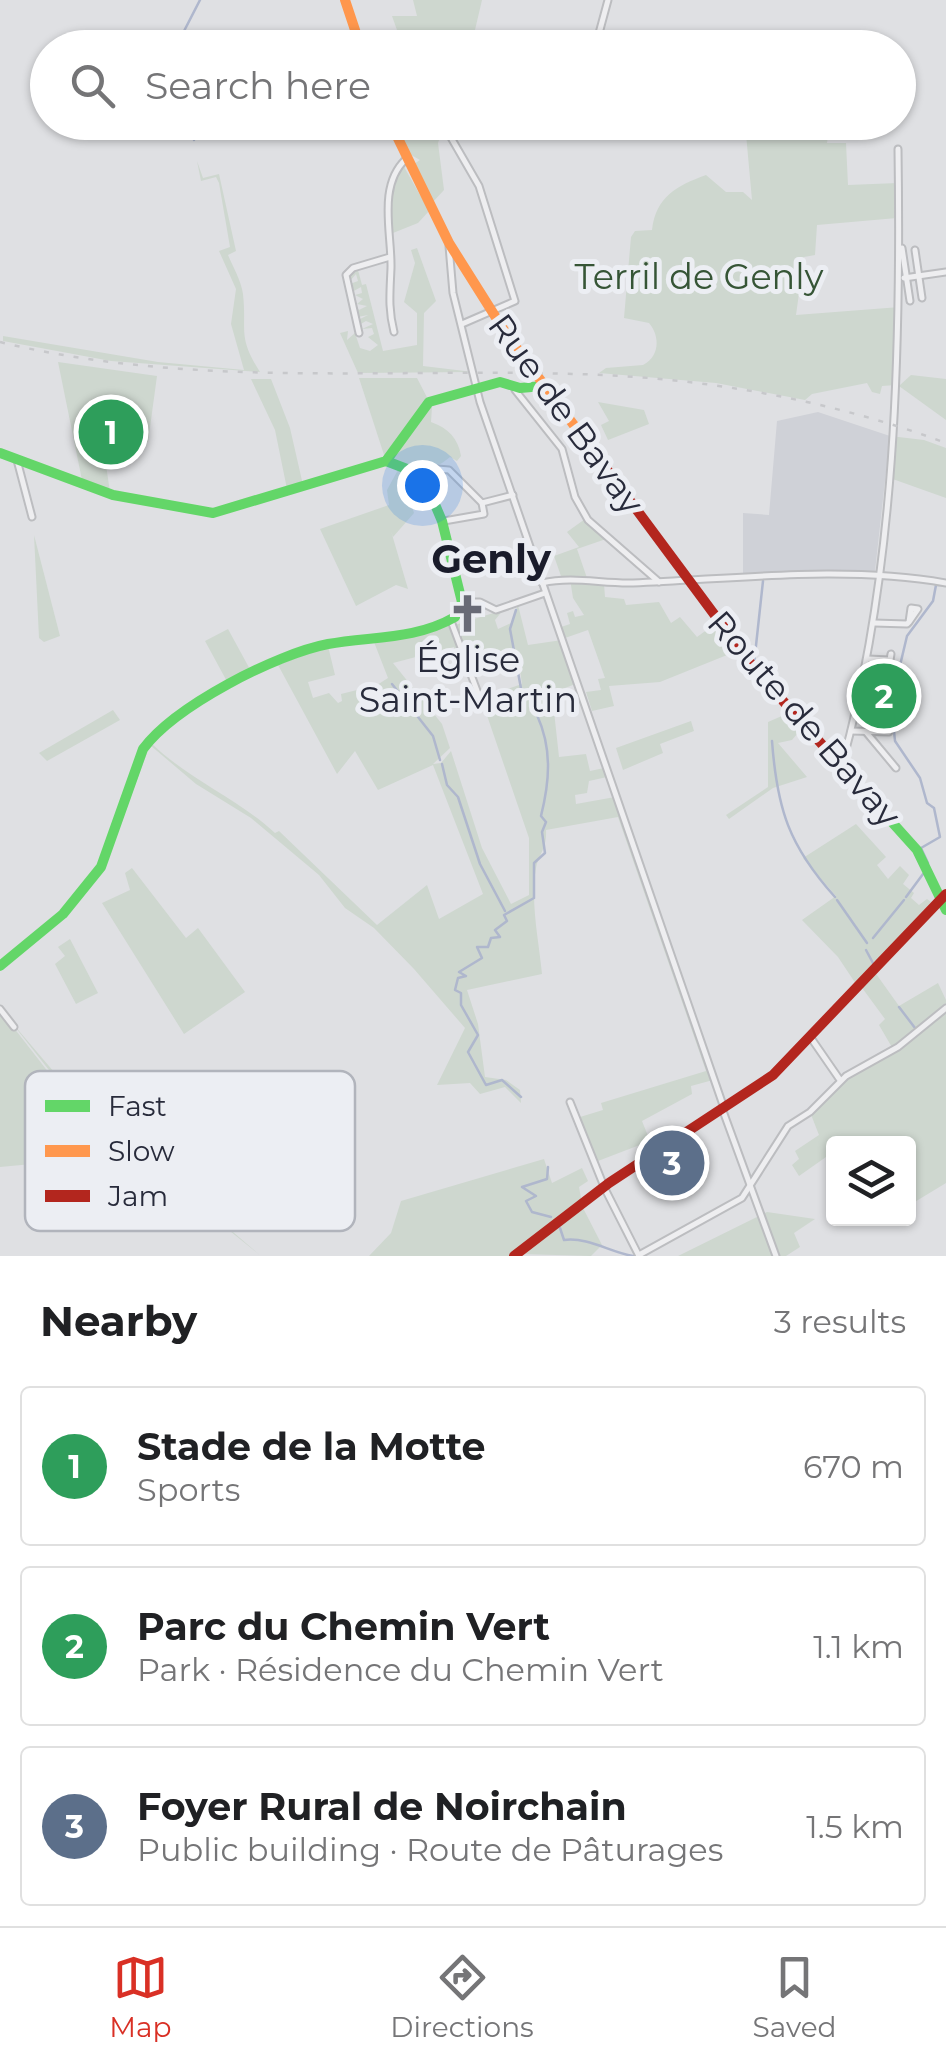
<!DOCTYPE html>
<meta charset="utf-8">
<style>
body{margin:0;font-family:Montserrat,sans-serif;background:#f6f6f6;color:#202124}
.controls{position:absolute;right:30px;bottom:30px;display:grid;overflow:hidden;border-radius:10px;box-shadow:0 2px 8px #0004}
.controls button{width:90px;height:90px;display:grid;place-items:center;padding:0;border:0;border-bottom:2px solid #e0e0e0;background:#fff;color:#202124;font:50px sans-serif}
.you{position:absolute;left:422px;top:485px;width:35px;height:35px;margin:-25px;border:8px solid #fff;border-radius:50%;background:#1a73e8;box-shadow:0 0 0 15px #1a73e833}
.badge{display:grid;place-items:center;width:65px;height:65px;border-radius:50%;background:#d93025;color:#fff;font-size:32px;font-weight:700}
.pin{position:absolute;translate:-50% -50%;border:5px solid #fff;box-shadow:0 2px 10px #0006}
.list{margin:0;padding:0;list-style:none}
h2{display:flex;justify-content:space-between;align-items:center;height:130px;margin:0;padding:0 40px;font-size:42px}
h2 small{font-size:32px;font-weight:400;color:#757577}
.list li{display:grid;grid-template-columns:65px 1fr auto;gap:30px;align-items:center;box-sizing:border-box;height:160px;margin:0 20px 20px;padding:0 20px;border:2px solid #e0e0e0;border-radius:10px}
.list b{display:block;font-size:38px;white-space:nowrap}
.list p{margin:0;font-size:32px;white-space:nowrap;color:#757577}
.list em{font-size:32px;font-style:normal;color:#757577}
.icon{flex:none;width:55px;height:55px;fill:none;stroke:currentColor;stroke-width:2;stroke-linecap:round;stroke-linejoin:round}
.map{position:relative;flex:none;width:946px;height:1256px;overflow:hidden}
.search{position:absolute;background:#fff;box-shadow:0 2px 8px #0004;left:30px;right:30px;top:30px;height:110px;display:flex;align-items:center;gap:25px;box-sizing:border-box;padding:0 35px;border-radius:55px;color:#757577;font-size:38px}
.sheet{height:670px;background:#fff}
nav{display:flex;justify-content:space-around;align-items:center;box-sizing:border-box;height:140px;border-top:2px solid #e0e0e0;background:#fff;font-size:28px;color:#757577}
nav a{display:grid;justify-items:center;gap:5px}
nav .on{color:#d93025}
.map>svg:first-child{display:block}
.built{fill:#cfd1d7}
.green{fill:#ced7cf}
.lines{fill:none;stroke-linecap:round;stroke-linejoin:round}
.stream{stroke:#afb7cd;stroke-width:2.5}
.street-casing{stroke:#bcbdc0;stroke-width:9}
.street{stroke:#eeeef0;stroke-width:5}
.fast{stroke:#63d668;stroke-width:10}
.slow{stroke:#ff974d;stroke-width:10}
.jam{stroke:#b3261e;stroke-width:10}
.rail{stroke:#c7c8cb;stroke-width:2.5;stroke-dasharray:5 10;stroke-linecap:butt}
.labels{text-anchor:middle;stroke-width:10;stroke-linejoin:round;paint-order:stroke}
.park-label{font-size:35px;fill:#365536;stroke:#eceef3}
.street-label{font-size:35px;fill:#282b3b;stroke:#eceef3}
.poi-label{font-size:35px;fill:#282b3b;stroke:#eceef3}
.quarter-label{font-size:40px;font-weight:bold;fill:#1a1c2b;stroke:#eceef3}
.key{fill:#eceef3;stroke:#b1b4bc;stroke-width:2.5}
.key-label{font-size:28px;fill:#282b3b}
</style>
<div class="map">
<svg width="946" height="1256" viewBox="0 0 946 1256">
<rect width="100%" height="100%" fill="#dfe0e3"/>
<polygon class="built" points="818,412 890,436 875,571 743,576 743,513 769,515 777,421"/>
<g class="green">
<polygon points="413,0 482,0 471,47 403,47 392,16 417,16"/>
<polygon points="392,123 441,123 443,128 438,143 444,190 430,205 411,166 420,160 406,152"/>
<path d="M745,123H830L827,143H846L848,185L898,183L897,218L817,225L815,255L804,257L796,315L900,307L896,385L882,386L880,394L872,392L867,383L812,394L805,400L716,383L599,373L606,368L643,365C660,356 660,336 649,323L624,318L631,237L635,231L652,230C656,197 676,186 706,175L726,192H743L752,200Z"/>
<path d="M197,161L203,178L219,174L236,251L228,255C233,267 241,280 243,294C247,331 237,336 260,372L111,361L3,341V336L158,362L244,370L231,324L236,289L219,251L230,247L219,183L216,177L201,181Z"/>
<polygon points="403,165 429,211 418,223 388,235 395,180"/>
<polygon points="417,248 436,301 424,313 423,366 473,372 358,373 340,333 348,331 347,340 355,333 360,348 370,351 378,345 368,337 374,334 372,328 362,329 373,324 366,321 359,325 358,320 368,315 358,317 355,305 359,310 367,306 357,304 363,299 355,295 362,293 361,287 352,292 350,284 358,281 356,274 349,282 349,275 358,270 362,285 366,284 383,351 417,345 417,313 404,302 415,263 411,250"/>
<polygon points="58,362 157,376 148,442 103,445 110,492 82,480"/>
<polygon points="911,375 946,379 946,420 899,386"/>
<path d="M359,378H417L432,407L431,422C448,428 458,438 461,456L457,461L450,457C428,476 412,469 386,461Z"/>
<polygon points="251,379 271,379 290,428 303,485 287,489 275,430"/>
<polygon points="598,402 644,410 649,424 608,440 601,425 609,421"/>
<polygon points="890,436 924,440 946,448 946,498 887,477"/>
<polygon points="399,468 408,471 401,488 406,488 414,513 393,537 391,531 408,589 396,585 356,606 320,529 389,505 387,490"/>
<polygon points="585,519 606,539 577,549 587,578 604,584 605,597 624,599 626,605 659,602 671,623 680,617 697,637 715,624 737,651 660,682 609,686 614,706 592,711 586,692 601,690 598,679 605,678 588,630 565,638 561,627 570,624 567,613 573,611 575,617 584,615 573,598 570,579 562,579 554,556 579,547 567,532"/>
<polygon points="34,535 60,636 44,642 39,638"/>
<path d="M518,605L528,645L562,640L578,683L552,693L559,757L586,754L590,771L604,768L607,777L589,781L587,793L575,795L576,804L615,797L713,1080L691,1086L692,1094L642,1121L650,1141L598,1161L580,1117L603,1110L601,1103L706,1071L618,817L546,830C547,849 539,853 536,868C530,902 539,941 542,974L467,990L478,1024L485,1077L506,1080L520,1090L521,1103L505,1087L480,1094L470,1083L437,1085L465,1028L414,969L374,928L345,908L319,875L251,818L196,784L150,745L117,834L144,750L151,743C188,779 237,798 275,833L279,831L377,925L427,885L439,919L483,894L433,765L378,790L355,751L337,774L278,665L328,646L335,675L308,682L313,698L329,693L338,703L342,701L341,694L377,685L388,678L374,642L451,624L465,662L460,664L454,647L393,663L442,724L450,748L433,764L441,763L451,751L482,848L511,904L529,895V838L481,698L522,684L517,650L468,662L455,625L503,610L495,620L498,629L511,623Z"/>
<polygon points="228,629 252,673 288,653 305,649 230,687 205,641"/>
<polygon points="113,710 120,720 47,761 39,753"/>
<polygon points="791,712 802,728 792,740 778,743 807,777 773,788 729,819 726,815 768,787 768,722"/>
<polygon points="691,721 694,731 660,744 663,753 623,770 616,748"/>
<polygon points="856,824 886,857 877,865 888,879 900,866 909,875 903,884 914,893 911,898 919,905 927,899 931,902 856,984 838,957 802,920 836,896 803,858"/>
<polygon points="132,868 186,938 198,928 245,992 184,1034 102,903 130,890 125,873"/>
<polygon points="70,939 98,993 76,1004 55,964 65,956 58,947"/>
<polygon points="874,971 899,1006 938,983 946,1000 946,1183 913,1203 909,1204 908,1144 834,1144 832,1164 826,1157 799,1176 792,1165 799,1159 795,1151 819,1135 810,1112 840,1080 893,1049 879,1025 885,1019 860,985"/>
<polygon points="0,1010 70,1100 75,1160 0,1167"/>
<polygon points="8,1018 83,1106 149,1153 176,1180 170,1178 261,1256 82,1112"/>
<polygon points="544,1159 552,1183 582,1168 588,1181 579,1187 582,1204 514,1256 369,1256 391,1233 401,1201"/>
<polygon points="583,1208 602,1245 591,1256 520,1254"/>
<polygon points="767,1212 815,1219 794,1233 800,1247 786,1256 678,1256"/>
</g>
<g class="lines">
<g class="stream">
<polyline points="182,48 182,35 200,0"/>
<polyline points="191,122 194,140"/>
<path d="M516,610L510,629L522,694L540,700L537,715C552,748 550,780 541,816L546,822L542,832L545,853L534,863V898L504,915L507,921L495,930L500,937L491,938L488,947H477L482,958L459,972L466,976L458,978L455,990L461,993V1005L478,1035L468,1052L486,1085L502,1080L521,1097"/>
<polyline points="754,664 763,581"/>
<polyline points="756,678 771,699"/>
<polyline points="392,684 433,736 440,760"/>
<path d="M772,741C777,809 789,846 835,897"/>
<polyline points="442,764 447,785 458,797 480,864 505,911"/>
<polyline points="928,863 921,848 940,837 934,808 927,803 920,778 895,741 893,721 888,716 907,636 933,601 936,585 945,585"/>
<polyline points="906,897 923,874"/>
<polyline points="837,900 867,943"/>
<polyline points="873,938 904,900"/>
<polyline points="866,950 874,965"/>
<polyline points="899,1007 915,1028"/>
<polyline points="548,1167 547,1179 522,1187 536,1196 526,1201 532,1212 551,1217"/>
<path d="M560,1228L564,1240C589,1237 609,1252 633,1256"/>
</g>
<defs>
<g id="street">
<polyline points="595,48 608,0"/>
<polyline points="442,122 479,186 515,301 462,324"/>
<polyline points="449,246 453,293 480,402 724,1108"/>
<polyline points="902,248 910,301"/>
<polyline points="915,250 922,298"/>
<polyline points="904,278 946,272"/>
<path d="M394,332C388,308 390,293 391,268C392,234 377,186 406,159"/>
<polyline points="359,333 346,275 353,268 390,257"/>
<polyline points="515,390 562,449 575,497 588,520 659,582"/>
<polyline points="17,460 32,517"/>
<polyline points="420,474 426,468 449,470 482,503 513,495"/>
<polyline points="444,521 484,514 482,503"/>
<path d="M542,583C573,576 602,584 633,583C736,579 844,565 946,583"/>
<polyline points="464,602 480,602 496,610 545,593"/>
<polyline points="451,621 479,696"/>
<polyline points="874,623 907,624 909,622 918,609 911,608 909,622"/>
<polyline points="868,659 890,660 891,654"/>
<polyline points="851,731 889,732"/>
<polyline points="866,732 896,768"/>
<path d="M842,764C896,572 901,347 898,149"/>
<polyline points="0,1009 14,1027"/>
<polyline points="811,1038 840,1080"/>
<polyline points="570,1102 605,1189 639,1256"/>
<polyline points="723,1111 776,1256"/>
<polyline points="639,1255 742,1198 788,1126 810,1112 846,1076 898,1047 946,1008"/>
</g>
</defs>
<use href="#street" class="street-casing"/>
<use href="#street" class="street"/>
<g class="fast">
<polyline points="0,453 113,495 213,513 386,461 429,402 500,382 520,388 543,386"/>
<polyline points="827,750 917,850 946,910"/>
<path d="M0,966L63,914L101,867L143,749C175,706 276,654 328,644C372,636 415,640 455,617L462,602L442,521L428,488L420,474L386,461"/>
</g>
<g class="slow">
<polyline points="345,0 361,48"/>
<polyline points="390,122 449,243 507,335 596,455"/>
</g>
<g class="jam">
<polyline points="596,455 757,672 827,750"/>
<polyline points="514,1256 609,1183 773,1075 946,894"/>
</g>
<path class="rail" d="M0,342C189,388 382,368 575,374C700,377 828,399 946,443"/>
</g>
<defs>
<symbol id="church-bare" viewBox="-9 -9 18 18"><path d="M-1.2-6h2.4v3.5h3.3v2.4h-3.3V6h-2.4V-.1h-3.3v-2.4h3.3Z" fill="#686a76" stroke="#eceef3" stroke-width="2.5" paint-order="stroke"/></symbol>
</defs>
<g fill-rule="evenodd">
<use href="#church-bare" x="440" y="586" width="55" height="55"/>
</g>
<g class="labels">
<g class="park-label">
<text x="699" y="289">Terril de Genly</text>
</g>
<g class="street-label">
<text transform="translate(566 414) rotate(54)" y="12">Rue de Bavay</text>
<text transform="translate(804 719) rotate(49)" y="12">Route de Bavay</text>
</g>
<g class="poi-label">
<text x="468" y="672">Église<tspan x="468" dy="40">Saint-Martin</tspan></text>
</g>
<g class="quarter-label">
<text x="491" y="573">Genly</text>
</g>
</g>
<rect x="25" y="1071" width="330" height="160" rx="15" class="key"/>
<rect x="45" y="1100" width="45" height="12" fill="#63d668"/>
<rect x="45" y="1145" width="45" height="12" fill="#ff974d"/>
<rect x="45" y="1190" width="45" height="12" fill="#b3261e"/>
<g class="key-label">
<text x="108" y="1116">Fast</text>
<text x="108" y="1161">Slow</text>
<text x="108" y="1206">Jam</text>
</g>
</svg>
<div class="controls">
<button><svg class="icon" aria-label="layers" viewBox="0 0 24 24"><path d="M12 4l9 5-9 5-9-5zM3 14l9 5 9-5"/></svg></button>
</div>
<div class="you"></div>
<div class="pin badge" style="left:111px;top:432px;background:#2e9e5b">1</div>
<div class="pin badge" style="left:884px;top:696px;background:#2e9e5b">2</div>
<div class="pin badge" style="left:672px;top:1163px;background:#5c6f8a">3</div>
<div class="search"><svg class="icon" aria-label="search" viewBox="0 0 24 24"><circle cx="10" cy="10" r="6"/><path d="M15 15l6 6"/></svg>Search here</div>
</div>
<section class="sheet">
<h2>Nearby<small>3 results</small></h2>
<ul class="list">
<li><span class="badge" style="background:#2e9e5b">1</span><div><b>Stade de la Motte</b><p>Sports</p></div><em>670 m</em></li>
<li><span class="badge" style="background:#2e9e5b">2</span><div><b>Parc du Chemin Vert</b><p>Park · Résidence du Chemin Vert</p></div><em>1.1 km</em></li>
<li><span class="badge" style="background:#5c6f8a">3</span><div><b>Foyer Rural de Noirchain</b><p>Public building · Route de Pâturages</p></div><em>1.5 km</em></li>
</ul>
</section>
<nav>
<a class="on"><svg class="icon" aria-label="map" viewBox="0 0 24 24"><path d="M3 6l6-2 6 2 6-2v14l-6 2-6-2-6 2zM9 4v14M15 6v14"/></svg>Map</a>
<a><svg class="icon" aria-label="directions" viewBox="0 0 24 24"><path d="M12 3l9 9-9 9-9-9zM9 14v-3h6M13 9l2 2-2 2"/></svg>Directions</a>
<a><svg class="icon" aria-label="saved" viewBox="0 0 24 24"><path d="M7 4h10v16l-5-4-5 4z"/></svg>Saved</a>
</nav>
